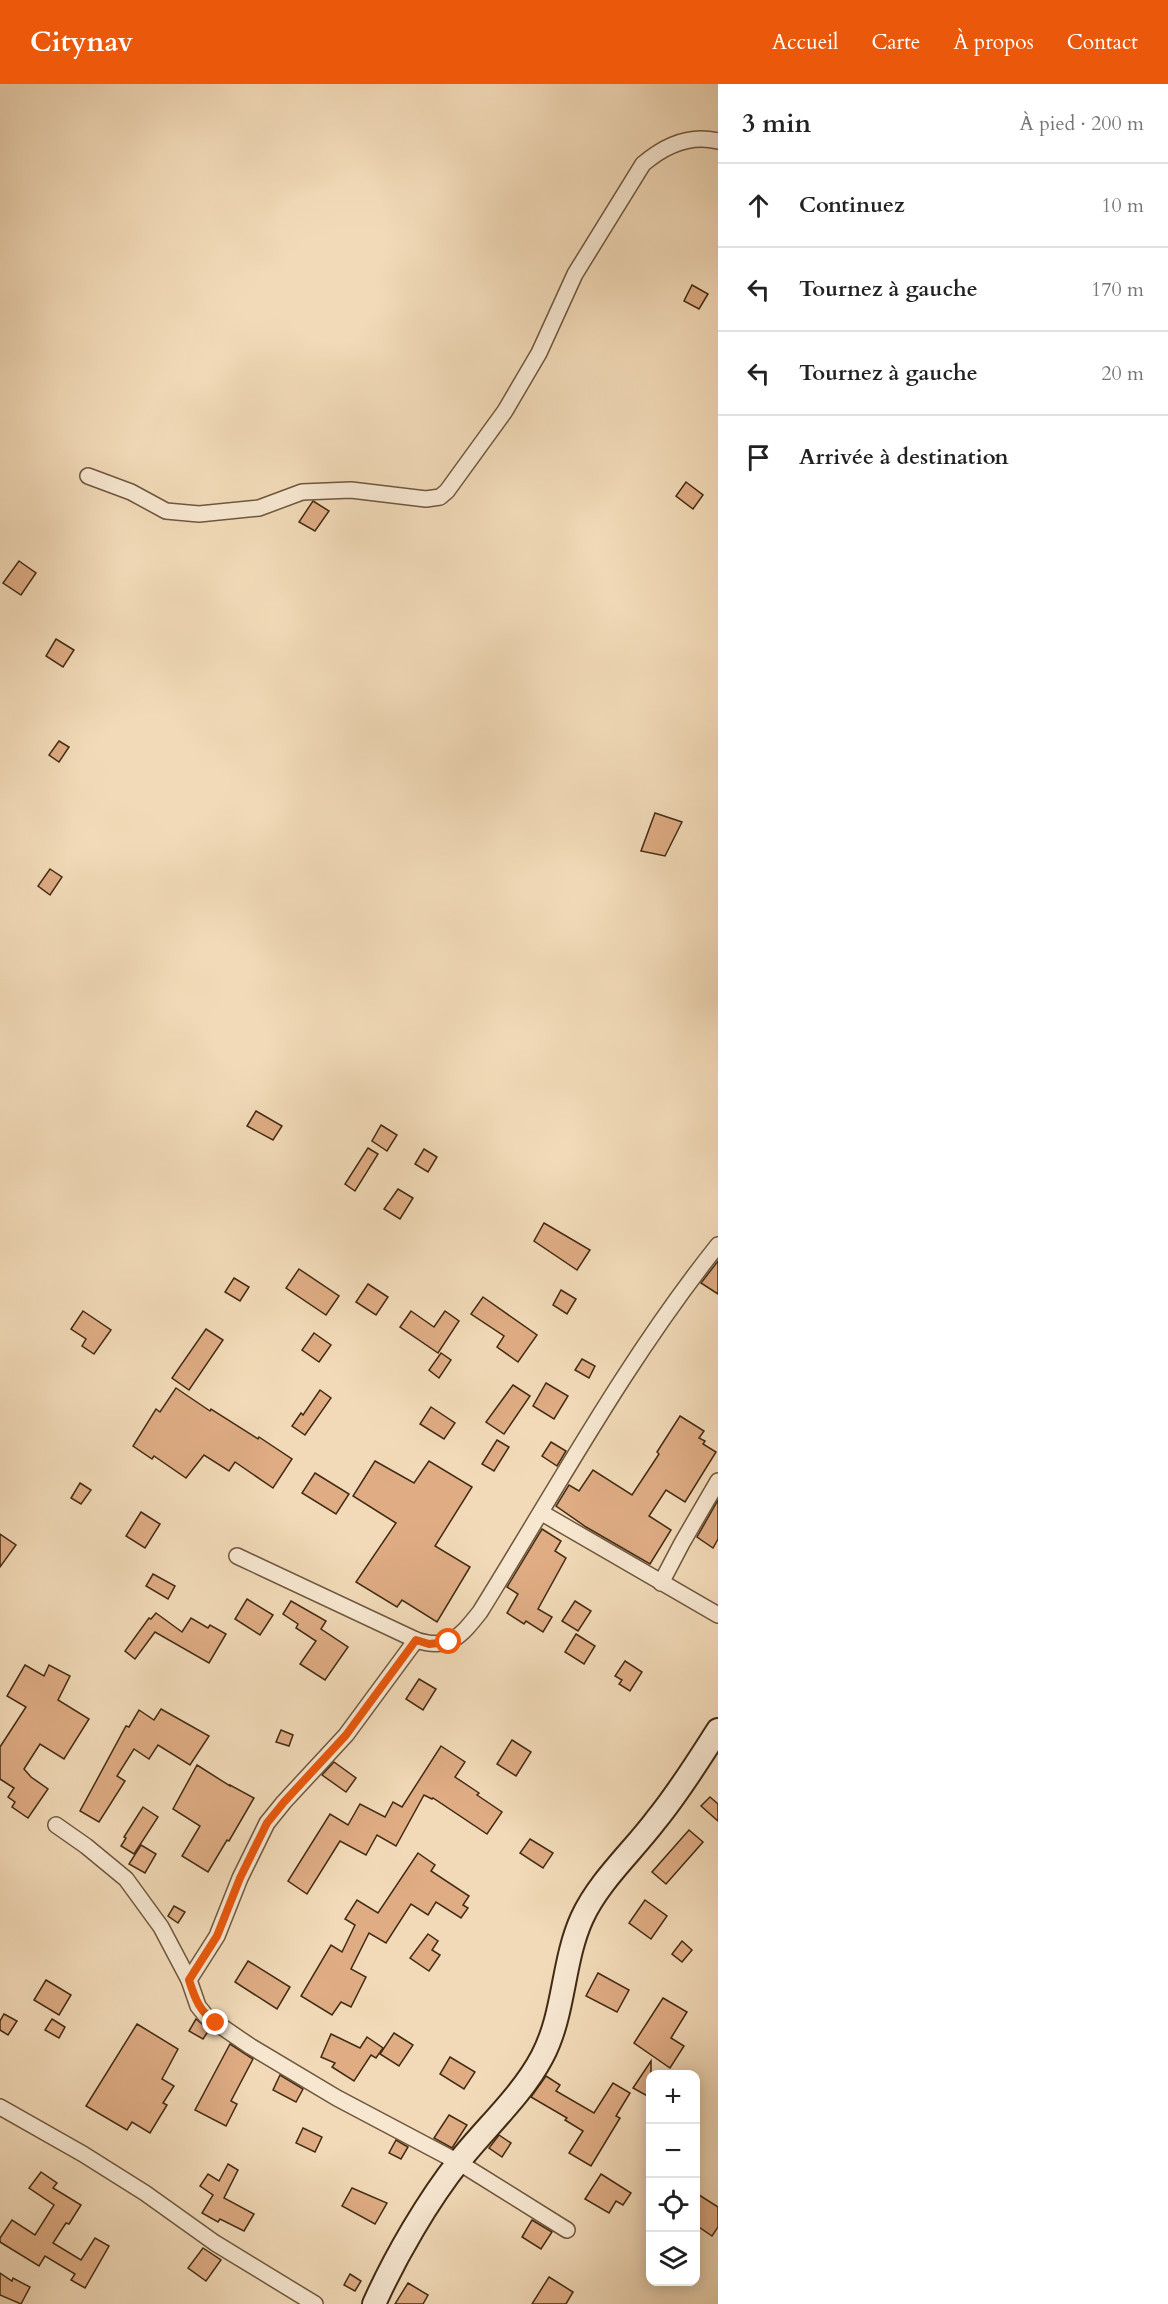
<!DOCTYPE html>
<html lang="fr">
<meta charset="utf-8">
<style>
body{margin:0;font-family:Cardo,serif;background:#f2f2f2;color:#222}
.controls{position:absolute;right:18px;bottom:18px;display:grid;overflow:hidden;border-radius:12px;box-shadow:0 3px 15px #0003}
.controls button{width:54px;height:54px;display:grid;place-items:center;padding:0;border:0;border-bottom:2px solid #e0e0e0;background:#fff;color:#222;font:30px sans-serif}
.stop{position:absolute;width:18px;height:18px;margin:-14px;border:4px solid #ea580c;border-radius:50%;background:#fff}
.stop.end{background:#ea580c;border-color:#fff;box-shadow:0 2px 6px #0008}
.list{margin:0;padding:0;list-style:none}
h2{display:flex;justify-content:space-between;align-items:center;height:78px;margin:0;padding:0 24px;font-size:26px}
h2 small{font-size:20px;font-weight:400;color:#767676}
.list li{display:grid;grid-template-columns:39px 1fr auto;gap:18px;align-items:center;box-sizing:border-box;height:84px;padding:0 24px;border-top:2px solid #e0e0e0}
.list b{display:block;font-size:22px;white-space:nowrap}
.list em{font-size:20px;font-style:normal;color:#767676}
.icon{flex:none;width:33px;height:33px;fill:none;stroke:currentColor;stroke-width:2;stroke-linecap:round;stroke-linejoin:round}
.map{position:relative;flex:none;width:718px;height:2220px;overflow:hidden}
header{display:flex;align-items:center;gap:36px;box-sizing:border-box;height:84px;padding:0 30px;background:#ea580c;color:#fff}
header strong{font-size:28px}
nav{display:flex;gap:33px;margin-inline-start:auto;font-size:21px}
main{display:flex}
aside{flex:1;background:#fff}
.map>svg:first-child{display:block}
.building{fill:#dfac84;stroke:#422b14;stroke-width:1.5}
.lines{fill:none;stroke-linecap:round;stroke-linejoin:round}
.street-casing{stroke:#6e573d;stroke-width:18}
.secondary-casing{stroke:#422b14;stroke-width:26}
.street{stroke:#f7e7d1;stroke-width:15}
.secondary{stroke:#f7e7d1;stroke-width:22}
.route{stroke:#ea580c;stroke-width:8}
</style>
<header>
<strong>Citynav</strong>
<nav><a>Accueil</a><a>Carte</a><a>À propos</a><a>Contact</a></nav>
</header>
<main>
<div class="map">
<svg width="718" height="2220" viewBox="0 0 718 2220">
<rect width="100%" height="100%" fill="#f2dab8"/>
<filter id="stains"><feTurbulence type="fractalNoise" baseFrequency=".00333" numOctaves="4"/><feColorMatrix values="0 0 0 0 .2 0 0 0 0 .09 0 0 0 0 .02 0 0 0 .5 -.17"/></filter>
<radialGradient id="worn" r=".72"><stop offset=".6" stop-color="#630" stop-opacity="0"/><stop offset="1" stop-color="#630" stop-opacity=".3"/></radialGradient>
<g class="building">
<polygon points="692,201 708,210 699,225 684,217"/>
<polygon points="686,398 703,411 693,425 676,412"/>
<polygon points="313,417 329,427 315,447 299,438"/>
<polygon points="19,477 36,489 21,511 3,499"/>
<polygon points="56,555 74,566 63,583 46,572"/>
<polygon points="59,657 69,663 59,678 49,671"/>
<polygon points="655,729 682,738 665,772 641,767"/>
<polygon points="50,785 62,793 50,811 38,802"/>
<polygon points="256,1027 282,1042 273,1056 247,1042"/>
<polygon points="381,1041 397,1051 387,1067 372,1057"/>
<polygon points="368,1064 378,1070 355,1107 345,1100"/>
<polygon points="424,1065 437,1073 428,1088 415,1080"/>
<polygon points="398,1105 413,1114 400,1135 384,1125"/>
<polygon points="544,1139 590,1166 577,1186 534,1157"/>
<polygon points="718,1177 718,1210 701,1199"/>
<polygon points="299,1185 339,1212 326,1231 286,1204"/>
<polygon points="234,1194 249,1203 240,1217 225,1208"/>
<polygon points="368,1200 388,1213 376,1231 356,1218"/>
<polygon points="561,1206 576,1215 567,1230 553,1221"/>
<polygon points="483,1213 537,1251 518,1278 497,1263 504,1252 471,1230"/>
<polygon points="83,1227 111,1246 94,1270 82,1262 86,1255 71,1245"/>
<polygon points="411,1227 434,1243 445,1227 459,1237 438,1269 400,1243"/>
<polygon points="206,1245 223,1256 189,1306 172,1294"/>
<polygon points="314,1249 331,1261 319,1278 302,1266"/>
<polygon points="441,1269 451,1276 439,1294 429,1286"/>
<polygon points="582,1275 595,1282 589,1294 575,1286"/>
<polygon points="546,1299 568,1312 554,1335 533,1322"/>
<polygon points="513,1301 530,1312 504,1350 486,1338"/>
<polygon points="176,1304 210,1327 211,1325 258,1355 259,1353 292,1375 273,1404 235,1378 229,1387 204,1371 186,1394 154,1372 152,1375 133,1362 156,1325 160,1328"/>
<polygon points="320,1306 331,1314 305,1351 292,1342 301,1329 303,1331"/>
<polygon points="431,1323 455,1339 444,1355 420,1340"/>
<polygon points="680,1332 704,1347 699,1354 705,1357 703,1360 716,1368 685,1418 666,1406 649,1432 671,1446 650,1480 586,1443 556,1422 569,1401 579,1407 593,1386 632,1411 659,1370 657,1368"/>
<polygon points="497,1356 509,1363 494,1387 482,1380"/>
<polygon points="551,1358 566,1367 557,1382 542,1372"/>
<polygon points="375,1377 414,1399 429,1377 472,1403 435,1462 470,1483 437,1538 402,1516 397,1523 356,1498 396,1439 353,1412"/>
<polygon points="315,1389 349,1410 336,1430 302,1409"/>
<polygon points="80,1399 91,1406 81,1420 71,1414"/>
<polygon points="718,1416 718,1455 713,1464 697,1453"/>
<polygon points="141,1428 160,1440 145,1464 126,1452"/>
<polygon points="542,1445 561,1457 555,1467 566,1474 538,1525 552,1533 543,1548 526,1537 524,1540 507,1529 518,1510 507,1503"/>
<polygon points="0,1450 16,1461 0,1483"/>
<polygon points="153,1490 175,1502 168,1515 146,1502"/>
<polygon points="247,1515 273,1531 260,1551 235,1535"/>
<polygon points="291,1517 326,1537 321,1545 348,1563 325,1596 300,1580 316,1557 296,1544 298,1540 283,1530"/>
<polygon points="575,1517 591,1527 578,1547 562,1537"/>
<polygon points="156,1529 182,1548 191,1534 208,1544 210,1541 226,1550 209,1579 155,1548 135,1575 125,1567 149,1534 151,1535"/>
<polygon points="576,1550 595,1562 584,1580 565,1568"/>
<polygon points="625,1577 642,1588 630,1607 619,1600 622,1596 615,1592"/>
<polygon points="25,1581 44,1592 49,1581 70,1592 58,1616 89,1635 64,1675 40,1660 24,1685 31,1693 48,1705 28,1734 12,1723 15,1718 8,1713 14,1704 0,1695 0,1663 26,1623 7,1612"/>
<polygon points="419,1595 436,1605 423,1626 406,1615"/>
<polygon points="161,1625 209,1652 190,1681 158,1661 149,1675 134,1665 117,1692 125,1697 99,1738 80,1727 126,1642 129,1643 139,1626 154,1636"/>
<polygon points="281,1646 293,1651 289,1662 276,1658"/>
<polygon points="512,1656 531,1668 516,1692 497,1680"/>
<polygon points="441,1662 465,1678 455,1693 479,1709 477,1711 502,1728 487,1750 433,1714 432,1715 424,1711 396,1762 377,1751 366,1771 340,1757 307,1810 288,1797 330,1730 348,1741 360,1720 385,1733 393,1718 402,1723"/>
<polygon points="334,1678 356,1694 346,1708 322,1691"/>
<polygon points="197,1681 230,1702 230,1701 254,1714 229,1757 227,1756 208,1788 182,1772 200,1742 173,1725"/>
<polygon points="710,1713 718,1720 718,1737 701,1722"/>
<polygon points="143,1723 158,1733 134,1770 121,1762 126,1754 124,1753"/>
<polygon points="689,1746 703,1758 666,1800 652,1788"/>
<polygon points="530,1755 553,1769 543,1784 520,1769"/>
<polygon points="141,1761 156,1770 145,1789 129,1780"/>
<polygon points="418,1769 435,1781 431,1787 469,1812 463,1821 468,1824 461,1834 436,1818 428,1831 411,1820 386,1859 369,1849 351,1885 366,1893 351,1923 341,1918 332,1931 301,1912 331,1861 342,1868 355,1841 345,1835 357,1816 378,1829"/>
<polygon points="645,1816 667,1832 651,1855 629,1839"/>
<polygon points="174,1822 185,1828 178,1839 168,1832"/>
<polygon points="428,1850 438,1857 432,1866 440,1871 429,1887 410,1874"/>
<polygon points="682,1857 692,1866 682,1878 672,1870"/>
<polygon points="248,1877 290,1903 277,1925 235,1898"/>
<polygon points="598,1889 629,1906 617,1928 586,1912"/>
<polygon points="46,1896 71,1911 59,1931 34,1916"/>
<polygon points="663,1914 687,1928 671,1954 684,1962 670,1984 634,1959"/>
<polygon points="4,1930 17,1937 8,1951 0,1946 0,1937"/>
<polygon points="52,1935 65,1943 59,1954 45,1946"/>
<polygon points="196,1935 209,1946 203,1955 189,1947"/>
<polygon points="137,1940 178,1965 162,1995 174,2002 163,2019 167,2021 150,2049 132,2038 127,2046 86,2022"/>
<polygon points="394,1949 413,1961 399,1982 380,1970"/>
<polygon points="331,1950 360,1964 367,1953 383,1964 376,1974 371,1971 354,1997 332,1983 335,1979 321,1973"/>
<polygon points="230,1960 253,1975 231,2017 237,2020 226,2042 195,2026"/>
<polygon points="450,1973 475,1988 464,2005 440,1990"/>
<polygon points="651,1977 651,2014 633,2004"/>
<polygon points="280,1991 303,2005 296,2018 273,2006"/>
<polygon points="546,1992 560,2001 556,2007 594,2029 613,1999 630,2009 616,2032 620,2034 591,2082 569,2069 583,2047 565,2036 567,2034 531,2013"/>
<polygon points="449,2031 467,2041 452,2064 434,2054"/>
<polygon points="303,2044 322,2053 315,2068 296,2059"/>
<polygon points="499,2051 511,2059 502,2073 489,2064"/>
<polygon points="396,2056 408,2063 401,2075 389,2069"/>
<polygon points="228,2080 238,2086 224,2114 254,2130 244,2147 220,2135 218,2138 202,2129 213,2111 200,2102 208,2090 219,2097"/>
<polygon points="41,2088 57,2099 53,2104 81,2121 69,2140 66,2139 53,2159 81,2176 95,2154 109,2162 85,2204 71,2196 75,2190 45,2172 39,2182 0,2158 0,2154 12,2136 35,2151 54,2121 29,2104"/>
<polygon points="601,2090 631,2109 623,2121 616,2117 609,2129 585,2115"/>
<polygon points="352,2104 387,2119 375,2140 342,2122"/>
<polygon points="696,2109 718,2123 718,2143 712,2152 696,2141"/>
<polygon points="532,2136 552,2148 541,2165 522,2153"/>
<polygon points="203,2164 221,2176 206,2197 188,2184"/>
<polygon points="0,2189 12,2197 13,2194 30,2203 21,2220 0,2211"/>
<polygon points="350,2190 361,2197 355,2207 344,2201"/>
<polygon points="549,2193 573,2208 566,2220 532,2220"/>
<polygon points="408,2199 428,2211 423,2220 395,2220"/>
</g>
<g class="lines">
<defs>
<g id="street">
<path d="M88,392L131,408L166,427L199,430L259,424L302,408L351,406L426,415L440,413L447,407L505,327L539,269L575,190L643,80C664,62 690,50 718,57"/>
<polyline points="542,1429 718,1531"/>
<path d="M237,1472L416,1556C449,1567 461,1552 480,1528C557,1404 627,1275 718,1161"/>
<polyline points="661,1499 682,1459 718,1397"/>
<polyline points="56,1741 86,1762 126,1795 161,1843 189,1896 198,1922 206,1932 250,1962 337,2014 458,2078 567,2146"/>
<polyline points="189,1896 217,1852 240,1794 267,1739 284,1718 346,1651 416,1556"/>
<polyline points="0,2023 83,2070 145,2109 215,2159 315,2220"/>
</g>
<path id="secondary" d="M374,2220C395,2173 428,2116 460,2076C487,2042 522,2011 542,1973C565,1930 562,1878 582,1834C599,1797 632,1768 656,1736C679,1708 698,1677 718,1646"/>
</defs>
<use href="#street" class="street-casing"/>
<use href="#secondary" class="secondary-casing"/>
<use href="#street" class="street"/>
<use href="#secondary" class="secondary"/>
</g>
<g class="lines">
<path class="route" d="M216,1939C200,1928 195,1915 189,1896L217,1852L240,1794L267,1739L284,1718L346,1651L416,1556L429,1560L449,1558"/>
</g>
<rect width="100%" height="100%" filter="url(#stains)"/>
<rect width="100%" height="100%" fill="url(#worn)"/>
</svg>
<div class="controls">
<button>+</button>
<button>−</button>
<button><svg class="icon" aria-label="locate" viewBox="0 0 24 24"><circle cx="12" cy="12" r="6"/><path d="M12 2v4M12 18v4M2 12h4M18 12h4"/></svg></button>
<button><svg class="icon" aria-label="layers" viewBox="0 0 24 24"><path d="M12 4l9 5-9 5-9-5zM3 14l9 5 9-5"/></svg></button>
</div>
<div class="stop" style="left:449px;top:1558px"></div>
<div class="stop end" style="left:216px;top:1939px"></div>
</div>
<aside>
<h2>3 min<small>À pied · 200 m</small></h2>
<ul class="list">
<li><svg class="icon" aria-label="ahead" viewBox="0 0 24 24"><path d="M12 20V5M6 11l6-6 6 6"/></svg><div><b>Continuez</b></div><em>10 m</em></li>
<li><svg class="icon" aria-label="left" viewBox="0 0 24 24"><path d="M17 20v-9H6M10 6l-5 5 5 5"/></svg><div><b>Tournez à gauche</b></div><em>170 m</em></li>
<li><svg class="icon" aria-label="left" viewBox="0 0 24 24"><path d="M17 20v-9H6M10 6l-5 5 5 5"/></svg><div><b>Tournez à gauche</b></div><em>20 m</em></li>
<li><svg class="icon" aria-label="arrive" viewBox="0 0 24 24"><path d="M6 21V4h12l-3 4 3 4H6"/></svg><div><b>Arrivée à destination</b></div></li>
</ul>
</aside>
</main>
